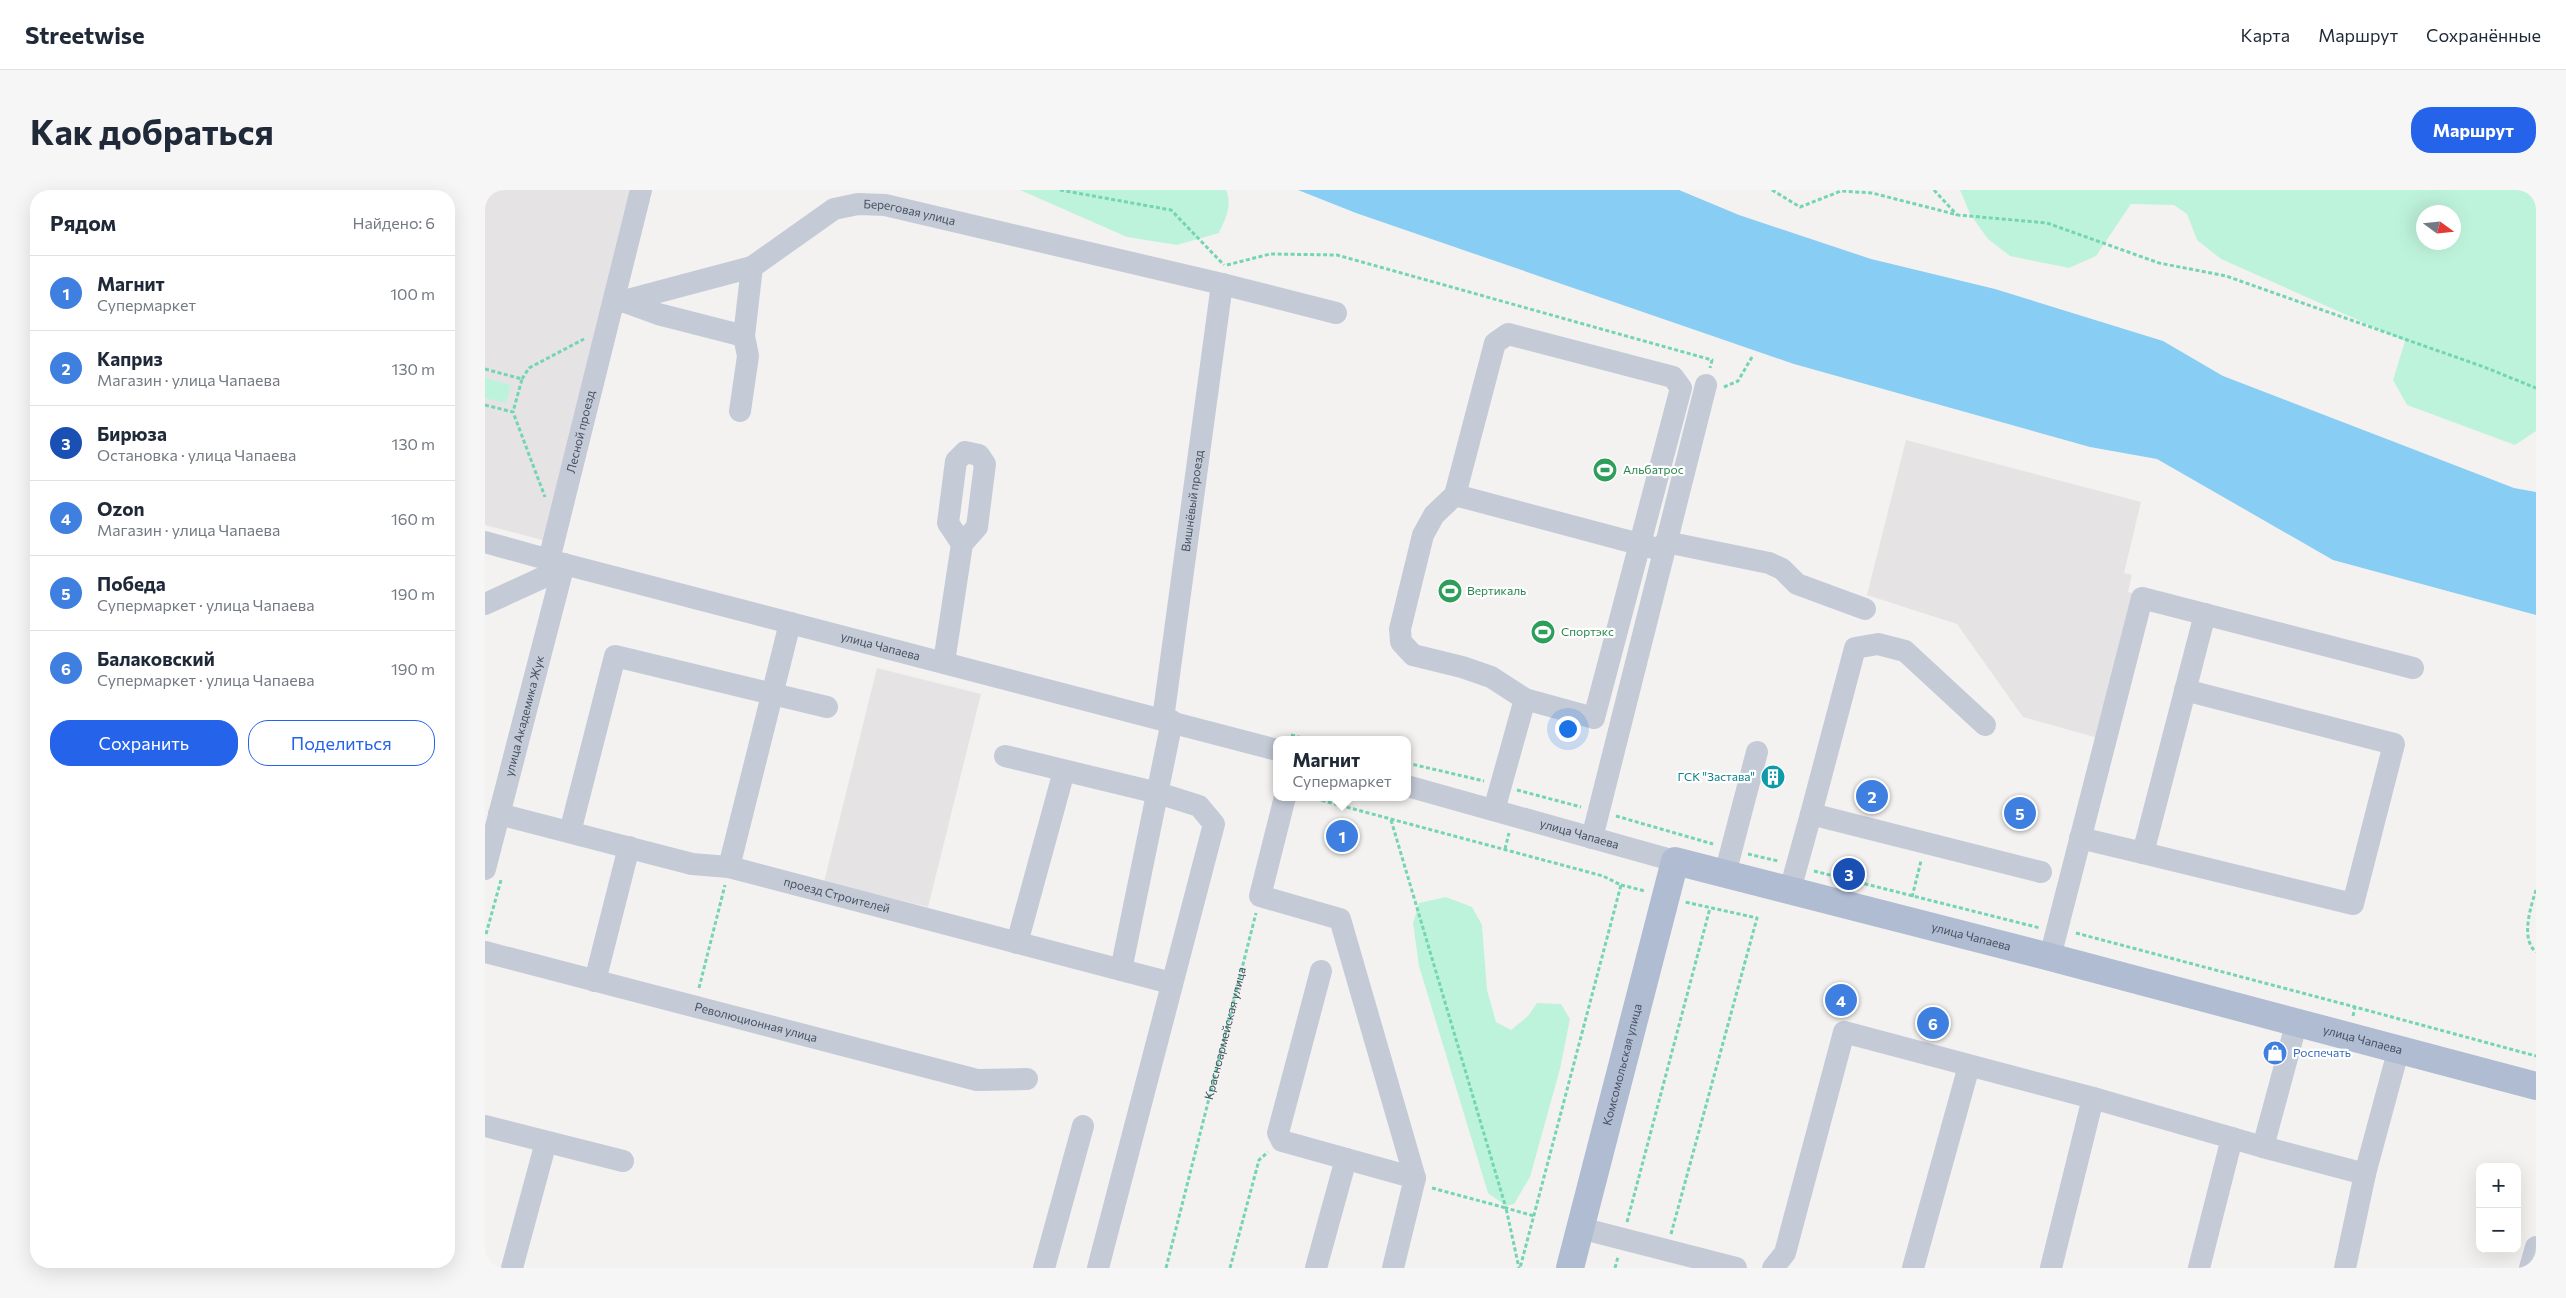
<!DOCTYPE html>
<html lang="ru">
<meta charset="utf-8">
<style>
body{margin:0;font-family:Commissioner,sans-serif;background:#f6f6f7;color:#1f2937}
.controls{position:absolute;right:15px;bottom:15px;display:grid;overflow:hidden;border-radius:10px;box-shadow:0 5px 20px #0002}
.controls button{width:45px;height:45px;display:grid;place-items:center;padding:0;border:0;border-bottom:1px solid #e0e1e3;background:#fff;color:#1f2937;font:25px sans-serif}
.compass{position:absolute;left:1931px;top:15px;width:45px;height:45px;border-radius:50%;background:#fff;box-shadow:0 5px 20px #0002;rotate:105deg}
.you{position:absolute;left:1082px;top:538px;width:18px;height:18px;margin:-12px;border:4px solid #fff;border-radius:50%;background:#1a73e8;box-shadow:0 0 0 8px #1a73e833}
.badge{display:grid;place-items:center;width:32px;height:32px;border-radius:50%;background:#2563eb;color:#fff;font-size:16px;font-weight:700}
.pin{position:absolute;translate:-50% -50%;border:2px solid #fff;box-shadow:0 1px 5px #0006}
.popup{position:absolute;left:788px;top:546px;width:138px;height:65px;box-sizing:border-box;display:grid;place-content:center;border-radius:10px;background:#fff;filter:drop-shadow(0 1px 4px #0005);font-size:16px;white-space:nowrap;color:#747a83}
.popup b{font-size:19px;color:#1f2937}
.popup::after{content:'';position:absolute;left:50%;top:100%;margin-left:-10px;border:10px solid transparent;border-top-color:#fff}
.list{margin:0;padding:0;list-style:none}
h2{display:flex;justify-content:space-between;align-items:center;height:65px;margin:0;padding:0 20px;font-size:21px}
h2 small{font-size:16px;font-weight:400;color:#747a83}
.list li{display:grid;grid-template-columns:32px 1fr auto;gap:15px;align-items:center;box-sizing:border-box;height:75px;padding:0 20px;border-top:1px solid #e0e1e3}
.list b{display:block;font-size:19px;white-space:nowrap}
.list p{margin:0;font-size:16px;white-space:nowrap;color:#747a83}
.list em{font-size:16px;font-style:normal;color:#747a83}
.actions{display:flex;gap:10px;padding:15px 20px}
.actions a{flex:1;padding:11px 0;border:1px solid #2563eb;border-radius:20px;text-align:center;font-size:18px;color:#2563eb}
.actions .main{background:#2563eb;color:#fff}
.map{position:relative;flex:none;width:2051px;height:1078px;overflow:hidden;border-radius:20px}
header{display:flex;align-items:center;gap:30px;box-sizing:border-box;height:70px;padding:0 25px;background:#fff;border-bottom:1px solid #e0e1e3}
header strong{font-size:24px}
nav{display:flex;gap:28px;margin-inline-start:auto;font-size:18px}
.intro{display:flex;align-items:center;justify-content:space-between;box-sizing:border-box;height:120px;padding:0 30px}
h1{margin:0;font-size:35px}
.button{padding:12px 22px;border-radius:20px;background:#2563eb;color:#fff;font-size:18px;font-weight:700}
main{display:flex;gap:30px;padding:0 30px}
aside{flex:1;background:#fff;border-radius:20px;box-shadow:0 5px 20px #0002}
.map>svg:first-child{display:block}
.education{fill:#e5e3e3}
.green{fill:#bef3db;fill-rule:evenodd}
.water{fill:#88cdf4}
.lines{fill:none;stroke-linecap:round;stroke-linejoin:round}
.path{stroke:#73d5b3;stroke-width:3;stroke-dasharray:4 2.5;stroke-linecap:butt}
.minor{stroke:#c4cbd7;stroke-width:22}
.major{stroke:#afbcd2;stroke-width:28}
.labels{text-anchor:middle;stroke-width:4.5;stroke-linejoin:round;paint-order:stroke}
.street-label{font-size:12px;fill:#475161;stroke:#fff}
.leisure-label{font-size:12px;fill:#27864d;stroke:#fff;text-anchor:start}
.culture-label{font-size:12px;fill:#0d838f;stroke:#fff;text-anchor:end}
.shop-label{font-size:12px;fill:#366cbe;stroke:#fff;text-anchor:start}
</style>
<header>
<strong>Streetwise</strong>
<nav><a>Карта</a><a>Маршрут</a><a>Сохранённые</a></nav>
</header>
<div class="intro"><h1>Как добраться</h1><a class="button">Маршрут</a></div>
<main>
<aside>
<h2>Рядом<small>Найдено: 6</small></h2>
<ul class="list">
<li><span class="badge" style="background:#3f7fe0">1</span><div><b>Магнит</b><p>Супермаркет</p></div><em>100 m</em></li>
<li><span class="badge" style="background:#3f7fe0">2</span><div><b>Каприз</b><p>Магазин · улица Чапаева</p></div><em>130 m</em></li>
<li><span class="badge" style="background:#1a4fb4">3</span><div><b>Бирюза</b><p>Остановка · улица Чапаева</p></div><em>130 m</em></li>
<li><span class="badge" style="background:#3f7fe0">4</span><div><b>Ozon</b><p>Магазин · улица Чапаева</p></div><em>160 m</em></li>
<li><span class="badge" style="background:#3f7fe0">5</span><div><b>Победа</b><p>Супермаркет · улица Чапаева</p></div><em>190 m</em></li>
<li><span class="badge" style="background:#3f7fe0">6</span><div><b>Балаковский</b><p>Супермаркет · улица Чапаева</p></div><em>190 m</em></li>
</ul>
<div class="actions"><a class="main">Сохранить</a><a>Поделиться</a></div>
</aside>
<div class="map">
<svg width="2051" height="1078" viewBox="0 0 2051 1078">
<rect width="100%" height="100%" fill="#f4f2f1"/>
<g class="education">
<polygon points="0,0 166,0 61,351 0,335"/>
<polygon points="1421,250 1656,312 1639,383 1647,385 1643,402 1651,404 1613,548 1538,527 1472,434 1382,405"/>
<polygon points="392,478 496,504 443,717 339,692"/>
</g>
<g class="green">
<path d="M535,0H741C748,15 740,30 734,43L692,55L642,47Z"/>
<path d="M1475,0H2051V241L2030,255L1922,215L1908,190L1920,151L1736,69L1712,50L1702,24L1689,15L1646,14L1611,66L1584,78L1525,66L1503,49L1485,24ZM1969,22V52H1939V22Z"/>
<polygon points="0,188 26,195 21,213 0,208"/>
<polygon points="961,707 987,717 997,735 1002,800 1011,832 1026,840 1043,826 1052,813 1076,814 1085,829 1075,879 1045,987 1029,1014 1021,1016 1003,1003 934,776 928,733 934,713"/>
</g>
<polygon class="water" points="813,0 1194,0 1254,25 1386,69 1510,99 1678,151 1738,186 2029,298 2051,302 2051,425 1848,370 1672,269 1605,257 1309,174 871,23"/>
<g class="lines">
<g class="path">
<polyline points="575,0 686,20 739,75"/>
<polyline points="1287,0 1315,17 1356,1 1387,3 1473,25 1562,33 1674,73 1741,86 1999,177 2051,198"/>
<polyline points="1449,0 1472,25"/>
<polyline points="742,75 785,64 852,65 1227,170 1225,178"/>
<polyline points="0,179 37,189 28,222"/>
<polyline points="37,189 44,178 99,149"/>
<polyline points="1239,197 1253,191 1267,167"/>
<polyline points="0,215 28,222 60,307"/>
<polyline points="806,545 825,550"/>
<polyline points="922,573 999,591"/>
<polyline points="1032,600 1096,617"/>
<polyline points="824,607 1118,686 1136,695 1035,1078"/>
<polyline points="1131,626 1228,654"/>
<polyline points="906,630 1021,1018 1049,1026"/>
<polyline points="1020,659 1024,643"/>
<polyline points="1263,664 1293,671"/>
<polyline points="1329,681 1555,738"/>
<polyline points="1136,695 1160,701"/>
<path d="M2051,700C2046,716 2035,749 2051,762"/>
<polyline points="1427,707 1436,671"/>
<polyline points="1591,743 1870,817"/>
<polyline points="1,744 16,690"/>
<polyline points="214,798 240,695"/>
<polyline points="1868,826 1870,817 2051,866"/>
<polyline points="947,998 1021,1018 1034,1078"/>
<polyline points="1142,1032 1225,718"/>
<polyline points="1186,1044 1272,728 1200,712"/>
<path id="s1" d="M681,1078L771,723"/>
<polyline points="745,1078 774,970 783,962"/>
<polyline points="1130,1078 1133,1067"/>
</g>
<g class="minor">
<polyline points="140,112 173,124 259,146 267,77"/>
<path id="s2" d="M128,114L267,77L349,19L373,14L400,15L737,94L851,123"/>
<polygon points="1023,144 1188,187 1196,198 1109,528 1040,509 1006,487 977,477 928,465 916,452 915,439 938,345 949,325 970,305 1010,153"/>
<polyline points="255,221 263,166 259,146"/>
<polyline points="970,305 1169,358"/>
<path id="s3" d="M0,352L79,374L792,560"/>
<polyline points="1181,352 1284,373 1297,379 1312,394 1380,419"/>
<path id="s4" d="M64,370L156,0"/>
<polyline points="0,414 59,387 79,374"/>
<polyline points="459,472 477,354 492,337 500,274 494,265 480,262 471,271 463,333 477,354"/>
<path id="s5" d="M678,529L737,94"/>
<polyline points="520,566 673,603 714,616 729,634 613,1078"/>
<path id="s6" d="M922,596L1190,671"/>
<polyline points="800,607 775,706 855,729 930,988 908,1078"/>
<polyline points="1009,620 1040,509"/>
<path id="s7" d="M14,624L207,674L244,677L686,793"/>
<polyline points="1326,624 1370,458 1393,454 1420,461 1500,535"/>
<polyline points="85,642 130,466 342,517"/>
<polyline points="1107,648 1221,195"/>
<polyline points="1595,648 1658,663 1720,424"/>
<polyline points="1658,663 1868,714 1909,554 1700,500"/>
<polyline points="244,677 305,433"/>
<path id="s8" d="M0,679L79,374"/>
<polyline points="1240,684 1272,562"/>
<polyline points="1305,700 1326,624 1556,682"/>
<polyline points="532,753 579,581"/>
<path id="s9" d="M0,762L492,890L542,889"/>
<polyline points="1565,767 1657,408 1928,478"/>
<polyline points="636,780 687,531"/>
<polyline points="836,781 793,943 797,951 930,988"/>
<polyline points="110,791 144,657"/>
<polyline points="1812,831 1778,957 1880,984 1914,858"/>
<polyline points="0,936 138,971"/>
<polyline points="1095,1038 1251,1078"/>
<polyline points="27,1078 61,952"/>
<polyline points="559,1078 598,936"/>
<polyline points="831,1078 861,969"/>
<polyline points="1288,1078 1300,1063 1359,842 1608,908 1778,957"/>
<polyline points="1428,1078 1484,876"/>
<polyline points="1566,1078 1608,908"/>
<polyline points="1714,1078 1747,948"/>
<polyline points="1860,1078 1880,984"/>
<polyline points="2045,1078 2051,1057"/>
</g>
<path class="major" id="s10" d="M1085,1078L1190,671L1565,767L2051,896"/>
</g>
<defs>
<symbol id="stadium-disc" viewBox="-11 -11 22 22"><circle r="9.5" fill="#2e9e5b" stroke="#fff"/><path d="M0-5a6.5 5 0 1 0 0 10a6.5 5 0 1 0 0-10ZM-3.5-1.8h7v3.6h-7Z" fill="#fff"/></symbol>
<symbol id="building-disc" viewBox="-11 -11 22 22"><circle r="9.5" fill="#0f9aa8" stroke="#fff"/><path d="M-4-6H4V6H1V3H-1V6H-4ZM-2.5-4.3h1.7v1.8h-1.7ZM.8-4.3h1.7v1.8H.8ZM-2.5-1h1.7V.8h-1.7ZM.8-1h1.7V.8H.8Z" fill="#fff"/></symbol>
<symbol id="shop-disc" viewBox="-11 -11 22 22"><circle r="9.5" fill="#3f7fe0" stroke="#fff"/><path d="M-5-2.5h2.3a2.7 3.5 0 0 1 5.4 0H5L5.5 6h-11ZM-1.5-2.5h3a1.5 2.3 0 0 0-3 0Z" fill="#fff"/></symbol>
</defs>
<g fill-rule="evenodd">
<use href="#stadium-disc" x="1106" y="266" width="28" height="28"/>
<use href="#stadium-disc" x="951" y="387" width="28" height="28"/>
<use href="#stadium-disc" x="1044" y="428" width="28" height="28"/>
<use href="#building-disc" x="1274" y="573" width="28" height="28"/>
<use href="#shop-disc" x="1776" y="849" width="28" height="28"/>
</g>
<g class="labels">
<g class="street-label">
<text dy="4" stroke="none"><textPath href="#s2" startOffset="321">Береговая улица</textPath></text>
<text dy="4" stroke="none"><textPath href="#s4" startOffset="132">Лесной проезд</textPath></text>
<text dy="4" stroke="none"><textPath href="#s5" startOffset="220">Вишнёвый проезд</textPath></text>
<text dy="4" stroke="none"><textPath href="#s3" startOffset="409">улица Чапаева</textPath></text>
<text dy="4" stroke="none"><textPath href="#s8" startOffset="158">улица Академика Жук</textPath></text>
<text dy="4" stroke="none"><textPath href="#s6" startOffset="179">улица Чапаева</textPath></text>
<text dy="4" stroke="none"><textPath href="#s7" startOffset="348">проезд Строителей</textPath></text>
<text dy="4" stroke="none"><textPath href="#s10" startOffset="726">улица Чапаева</textPath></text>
<text dy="4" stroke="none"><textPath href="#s9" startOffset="280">Революционная улица</textPath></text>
<text dy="4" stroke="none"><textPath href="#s1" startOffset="242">Красноармейская улица</textPath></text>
<text dy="4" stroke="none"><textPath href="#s10" startOffset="1131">улица Чапаева</textPath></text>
<text dy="4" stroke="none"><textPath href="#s10" startOffset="210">Комсомольская улица</textPath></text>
</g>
<g class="leisure-label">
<text x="1138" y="284">Альбатрос</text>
<text x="982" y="405">Вертикаль</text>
<text x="1076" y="446">Спортэкс</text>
</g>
<g class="culture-label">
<text x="1270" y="591">ГСК "Застава"</text>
</g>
<g class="shop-label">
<text x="1808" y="867">Роспечать</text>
</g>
</g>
</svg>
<div class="controls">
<button>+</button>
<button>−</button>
</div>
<svg class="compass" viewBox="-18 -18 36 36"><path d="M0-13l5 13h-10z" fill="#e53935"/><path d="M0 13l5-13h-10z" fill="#747a83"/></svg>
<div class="you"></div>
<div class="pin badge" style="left:857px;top:646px;background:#3f7fe0">1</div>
<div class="popup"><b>Магнит</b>Супермаркет</div>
<div class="pin badge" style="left:1387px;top:606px;background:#3f7fe0">2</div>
<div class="pin badge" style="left:1364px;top:684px;background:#1a4fb4">3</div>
<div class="pin badge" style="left:1356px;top:810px;background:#3f7fe0">4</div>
<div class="pin badge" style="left:1535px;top:623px;background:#3f7fe0">5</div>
<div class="pin badge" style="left:1448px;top:833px;background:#3f7fe0">6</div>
</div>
</main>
